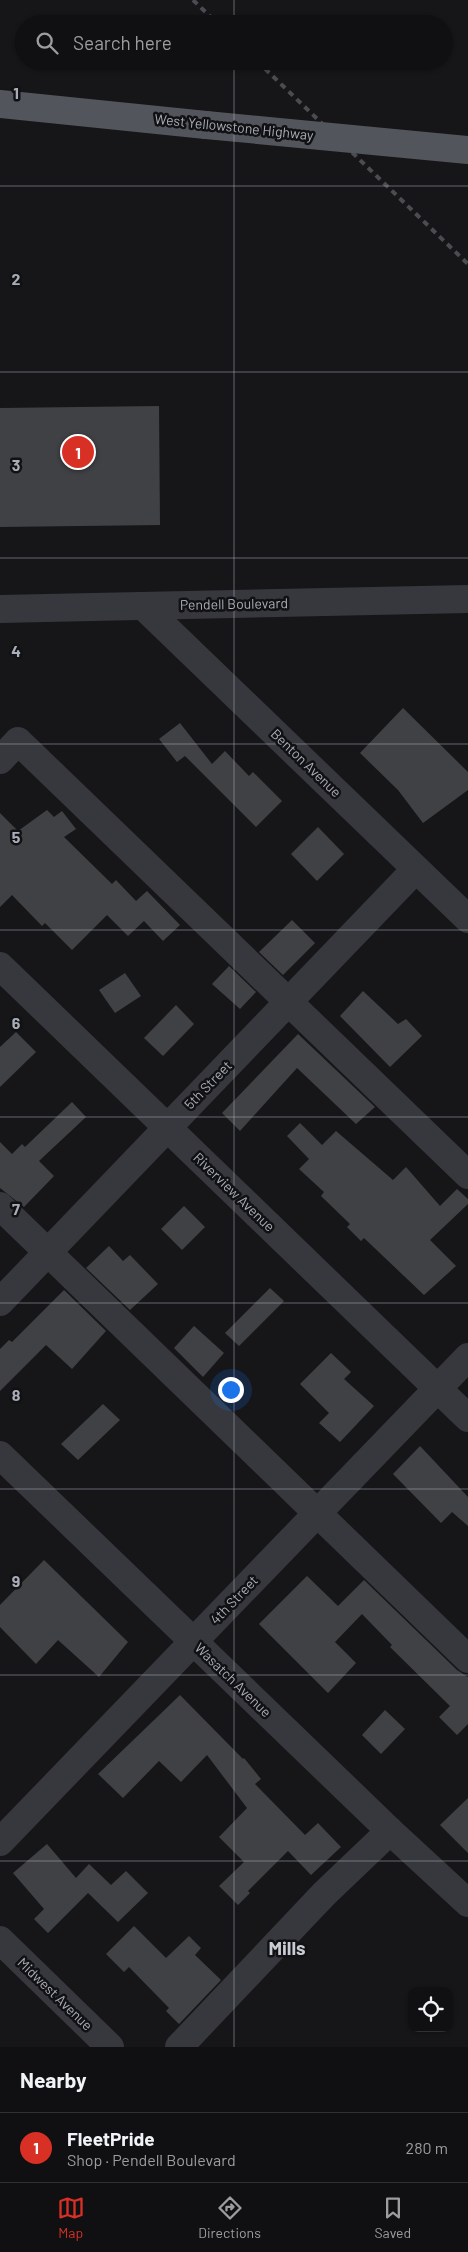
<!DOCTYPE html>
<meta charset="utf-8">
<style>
body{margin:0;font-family:Barlow,sans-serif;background:#1e1e20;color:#f1f3f6}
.controls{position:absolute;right:15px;bottom:15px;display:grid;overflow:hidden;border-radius:10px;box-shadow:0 1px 4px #0004}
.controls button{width:45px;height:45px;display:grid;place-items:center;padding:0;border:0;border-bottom:1px solid #303032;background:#101012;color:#f1f3f6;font:25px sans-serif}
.you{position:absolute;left:230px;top:1389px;width:18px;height:18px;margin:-12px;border:4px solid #fff;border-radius:50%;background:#1a73e8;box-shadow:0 0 0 8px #1a73e833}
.badge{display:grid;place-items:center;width:32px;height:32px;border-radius:50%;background:#d93025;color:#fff;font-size:16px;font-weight:700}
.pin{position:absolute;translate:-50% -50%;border:2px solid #fff;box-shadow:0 1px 5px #0006}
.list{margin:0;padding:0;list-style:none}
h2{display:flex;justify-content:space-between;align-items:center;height:65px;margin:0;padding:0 20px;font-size:21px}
h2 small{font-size:16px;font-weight:400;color:#9c9d9f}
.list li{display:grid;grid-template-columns:32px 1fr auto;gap:15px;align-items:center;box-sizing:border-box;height:70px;padding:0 20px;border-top:1px solid #303032}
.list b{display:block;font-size:19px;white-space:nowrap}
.list p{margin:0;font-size:16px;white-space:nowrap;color:#9c9d9f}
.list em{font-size:16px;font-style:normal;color:#9c9d9f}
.icon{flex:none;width:28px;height:28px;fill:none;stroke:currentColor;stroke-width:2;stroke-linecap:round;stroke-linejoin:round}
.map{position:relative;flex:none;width:468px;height:2047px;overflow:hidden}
.search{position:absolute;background:#101012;box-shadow:0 1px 4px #0004;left:15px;right:15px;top:15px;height:55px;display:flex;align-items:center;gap:12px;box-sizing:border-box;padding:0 18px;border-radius:28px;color:#9c9d9f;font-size:19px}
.sheet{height:135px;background:#101012}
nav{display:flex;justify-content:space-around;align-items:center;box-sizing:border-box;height:70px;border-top:1px solid #303032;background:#101012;font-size:14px;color:#9c9d9f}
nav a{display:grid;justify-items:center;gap:2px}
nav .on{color:#d93025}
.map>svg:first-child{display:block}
.building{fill:#404145}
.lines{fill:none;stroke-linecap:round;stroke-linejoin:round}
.minor{stroke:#37383d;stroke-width:28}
.major{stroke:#53555c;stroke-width:28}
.rail{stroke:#4a4c52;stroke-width:4;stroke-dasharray:6 5;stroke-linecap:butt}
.major-bridge{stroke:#53555c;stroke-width:28}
.grid{fill:none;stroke:#a8adb8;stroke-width:1;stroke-opacity:0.55}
.labels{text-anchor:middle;stroke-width:5;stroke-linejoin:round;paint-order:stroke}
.street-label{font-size:14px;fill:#a8adb8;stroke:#111113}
.district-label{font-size:19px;font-weight:bold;fill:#c9ccd4;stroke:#111113}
.grid-label{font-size:16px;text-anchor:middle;font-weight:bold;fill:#a8adb8;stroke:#111113;stroke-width:5;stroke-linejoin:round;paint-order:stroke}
</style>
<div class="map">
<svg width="468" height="2047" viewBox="0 0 468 2047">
<rect width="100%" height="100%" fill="#161618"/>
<g class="building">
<polygon points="159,406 160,525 0,527 0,408"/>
<polygon points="403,708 468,772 468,790 423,823 398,790 360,753"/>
<polygon points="180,723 212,764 225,751 249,776 253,772 282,801 256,827 185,756 177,762 159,739"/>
<polygon points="47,810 54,817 62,811 76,829 64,837 112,884 116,880 136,901 147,891 180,925 163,941 144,921 128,936 107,915 72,950 45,923 42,926 12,895 0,907 0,813 18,831"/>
<polygon points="318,827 344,854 317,881 291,854"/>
<polygon points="292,920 315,943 283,975 259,952"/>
<polygon points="229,966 256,992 240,1009 212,984"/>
<polygon points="125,973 141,996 115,1013 99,990"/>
<polygon points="363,991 398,1024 406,1019 422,1036 390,1067 340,1016"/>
<polygon points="176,1005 194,1024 163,1056 144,1038"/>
<polygon points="16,1032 36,1052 0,1087 0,1047"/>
<polygon points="298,1034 375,1107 356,1124 297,1068 240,1131 222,1113"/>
<polygon points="72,1102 86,1117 39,1161 54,1176 24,1207 0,1188 0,1142 12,1154 22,1144 25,1147"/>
<polygon points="300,1123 322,1145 336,1131 393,1180 406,1167 440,1206 457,1189 468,1199 468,1204 430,1240 456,1266 424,1295 364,1238 361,1241 347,1227 350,1224 321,1196 324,1192 299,1169 309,1159 287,1136"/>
<polygon points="184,1206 205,1227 182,1250 161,1229"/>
<polygon points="109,1246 123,1261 130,1255 158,1284 130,1310 86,1268"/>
<polygon points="270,1288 284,1301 239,1346 225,1333"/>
<polygon points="64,1290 106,1331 72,1369 46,1345 0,1391 0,1349 9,1340 12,1342"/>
<polygon points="194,1326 224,1353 203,1377 174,1348"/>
<polygon points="331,1353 351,1372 344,1379 374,1406 340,1442 319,1423 329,1413 300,1384"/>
<polygon points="103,1404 120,1420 78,1460 61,1444"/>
<polygon points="420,1446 468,1497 468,1526 452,1512 441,1523 393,1474"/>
<polygon points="44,1560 128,1642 99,1677 58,1640 36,1664 0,1627 0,1605"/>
<polygon points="307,1576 338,1606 364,1580 457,1670 468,1677 468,1724 457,1735 439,1717 450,1706 390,1647 392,1645 362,1614 335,1642 356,1663 328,1693 259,1624"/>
<polygon points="180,1695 243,1759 244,1758 261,1779 255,1784 305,1835 318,1823 341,1847 311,1875 288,1851 248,1891 250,1893 238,1905 219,1886 244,1862 219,1837 247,1808 207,1755 181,1782 159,1761 123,1798 98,1774"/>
<polygon points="385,1710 405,1729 381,1754 362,1735"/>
<polygon points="468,1798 468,1853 440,1825"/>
<polygon points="47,1844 76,1878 89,1864 111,1885 126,1871 148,1893 118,1922 88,1893 48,1933 34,1919 44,1909 13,1873"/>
<polygon points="134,1926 166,1958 189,1936 201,1948 195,1955 221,1980 179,2024 166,2011 169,2008 129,1967 124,1972 106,1954"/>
</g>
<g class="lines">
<g class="minor">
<polyline points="143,606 468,919"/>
<polyline points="0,609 468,599"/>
<polyline points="0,760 18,741 468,1175"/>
<polyline points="0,966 468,1418"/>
<polyline points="0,1206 468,1659"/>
<polyline points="0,1302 416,869"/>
<polyline points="0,1455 390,1831 468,1903"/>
<polyline points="0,1842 468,1357"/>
<polyline points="0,1940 110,2047"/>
<polyline points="179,2047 324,1894 390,1831"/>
</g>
<polyline class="major" points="0,104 206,125"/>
<g class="rail">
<polyline points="193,0 218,24"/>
<polyline points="257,61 468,264"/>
</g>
<polyline class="major-bridge" points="206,125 468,150"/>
</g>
<path class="grid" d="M234,0V24M234,61V2047M0,186H468M0,372H468M0,558H468M0,744H468M0,930H468M0,1117H468M0,1303H468M0,1489H468M0,1675H468M0,1861H468"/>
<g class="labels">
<g class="street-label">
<text transform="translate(234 127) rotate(6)" y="5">West Yellowstone Highway</text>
<text transform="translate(234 604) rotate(-1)" y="5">Pendell Boulevard</text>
<text transform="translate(306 763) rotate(44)" y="5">Benton Avenue</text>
<text transform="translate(208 1085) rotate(-46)" y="5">5th Street</text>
<text transform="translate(234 1192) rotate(44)" y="5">Riverview Avenue</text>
<text transform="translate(234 1600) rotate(-46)" y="5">4th Street</text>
<text transform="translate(233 1680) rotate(44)" y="5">Wasatch Avenue</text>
<text transform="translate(55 1994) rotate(44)" y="5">Midwest Avenue</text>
</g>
<g class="district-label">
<text x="287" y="1955">Mills</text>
</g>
</g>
<g class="grid-label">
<text x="16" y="99">1</text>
<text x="16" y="285">2</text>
<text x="16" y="471">3</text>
<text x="16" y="657">4</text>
<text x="16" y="843">5</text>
<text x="16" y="1029">6</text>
<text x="16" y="1215">7</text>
<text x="16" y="1401">8</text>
<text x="16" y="1587">9</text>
</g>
</svg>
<div class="controls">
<button><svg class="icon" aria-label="locate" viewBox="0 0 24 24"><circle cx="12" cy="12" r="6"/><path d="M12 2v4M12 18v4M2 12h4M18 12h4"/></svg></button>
</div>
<div class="you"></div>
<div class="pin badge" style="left:78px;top:452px">1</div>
<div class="search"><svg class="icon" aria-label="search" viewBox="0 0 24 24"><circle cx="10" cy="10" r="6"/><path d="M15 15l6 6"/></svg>Search here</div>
</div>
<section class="sheet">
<h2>Nearby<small></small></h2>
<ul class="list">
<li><span class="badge">1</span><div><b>FleetPride</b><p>Shop · Pendell Boulevard</p></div><em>280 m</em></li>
</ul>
</section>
<nav>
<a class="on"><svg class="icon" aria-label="map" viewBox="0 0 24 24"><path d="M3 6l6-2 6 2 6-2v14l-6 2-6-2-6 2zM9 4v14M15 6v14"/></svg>Map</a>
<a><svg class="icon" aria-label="directions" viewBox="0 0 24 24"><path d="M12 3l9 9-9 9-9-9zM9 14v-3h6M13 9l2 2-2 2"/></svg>Directions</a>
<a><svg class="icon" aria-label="saved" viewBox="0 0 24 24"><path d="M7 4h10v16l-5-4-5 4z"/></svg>Saved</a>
</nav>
